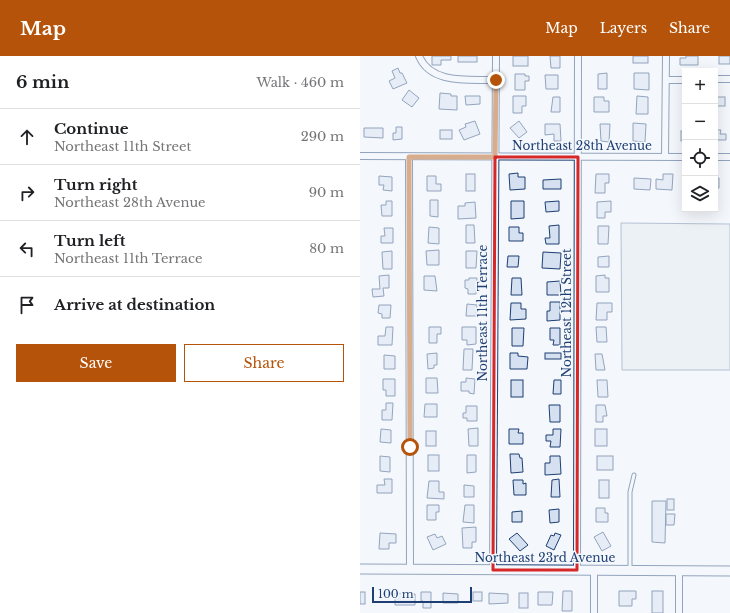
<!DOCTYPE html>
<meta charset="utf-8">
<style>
body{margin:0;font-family:"Libre Baskerville",serif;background:#f2f2f2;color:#202124}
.controls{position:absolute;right:12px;top:12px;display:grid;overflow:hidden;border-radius:0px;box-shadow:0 4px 16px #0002}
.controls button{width:36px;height:36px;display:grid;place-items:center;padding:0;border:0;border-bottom:1px solid #e0e0e0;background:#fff;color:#202124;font:20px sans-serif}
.scale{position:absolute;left:12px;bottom:10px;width:100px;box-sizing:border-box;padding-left:4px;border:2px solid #1d3f73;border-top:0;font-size:11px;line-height:14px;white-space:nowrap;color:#1d3f73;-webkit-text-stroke:3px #f4f7fb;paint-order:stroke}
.stop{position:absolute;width:12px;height:12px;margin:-9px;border:3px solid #b45309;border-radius:50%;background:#fff}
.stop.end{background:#b45309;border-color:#fff;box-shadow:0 1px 4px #0008}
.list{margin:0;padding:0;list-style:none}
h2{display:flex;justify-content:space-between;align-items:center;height:52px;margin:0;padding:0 16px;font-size:17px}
h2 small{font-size:13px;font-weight:400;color:#757577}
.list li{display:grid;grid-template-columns:26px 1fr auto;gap:12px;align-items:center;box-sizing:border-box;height:56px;padding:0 16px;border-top:1px solid #e0e0e0}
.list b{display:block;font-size:15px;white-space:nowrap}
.list p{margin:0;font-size:13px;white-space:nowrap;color:#757577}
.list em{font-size:13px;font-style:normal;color:#757577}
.actions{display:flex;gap:8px;padding:12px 16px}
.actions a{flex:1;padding:9px 0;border:1px solid #b45309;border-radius:0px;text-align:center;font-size:14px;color:#b45309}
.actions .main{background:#b45309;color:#fff}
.icon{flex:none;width:22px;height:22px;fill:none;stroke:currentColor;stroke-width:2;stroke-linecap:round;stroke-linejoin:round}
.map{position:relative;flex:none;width:370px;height:557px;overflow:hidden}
header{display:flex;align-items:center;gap:24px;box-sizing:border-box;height:56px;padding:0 20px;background:#b45309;color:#fff}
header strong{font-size:19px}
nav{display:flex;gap:22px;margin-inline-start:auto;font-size:14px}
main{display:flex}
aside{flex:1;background:#fff}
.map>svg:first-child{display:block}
.green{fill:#e3e9f0;stroke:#687fa3}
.building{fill:#d5e0f0;stroke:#1d3f73}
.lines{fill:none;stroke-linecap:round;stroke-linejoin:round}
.service-casing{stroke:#1d3f73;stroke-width:5}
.minor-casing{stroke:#1d3f73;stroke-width:8}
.secondary-casing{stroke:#1d3f73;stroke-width:11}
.service{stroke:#f4f7fb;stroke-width:3}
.minor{stroke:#f4f7fb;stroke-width:6}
.secondary{stroke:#f4f7fb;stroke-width:9}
.route{stroke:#b45309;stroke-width:5}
.marked{fill:none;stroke:#d62828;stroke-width:3;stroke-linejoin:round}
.labels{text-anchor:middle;stroke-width:3;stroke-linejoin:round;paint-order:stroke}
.street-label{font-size:12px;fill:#1d3f73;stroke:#f4f7fb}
</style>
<header>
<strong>Map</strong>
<nav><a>Map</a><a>Layers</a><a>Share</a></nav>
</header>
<main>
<aside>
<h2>6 min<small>Walk · 460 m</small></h2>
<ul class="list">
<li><svg class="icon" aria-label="ahead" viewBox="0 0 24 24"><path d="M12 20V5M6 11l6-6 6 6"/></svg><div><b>Continue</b><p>Northeast 11th Street</p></div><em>290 m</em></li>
<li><svg class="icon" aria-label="right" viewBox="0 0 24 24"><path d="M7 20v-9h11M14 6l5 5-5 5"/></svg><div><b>Turn right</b><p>Northeast 28th Avenue</p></div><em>90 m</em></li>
<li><svg class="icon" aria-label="left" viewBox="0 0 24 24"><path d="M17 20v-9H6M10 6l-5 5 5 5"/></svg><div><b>Turn left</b><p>Northeast 11th Terrace</p></div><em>80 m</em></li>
<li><svg class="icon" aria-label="arrive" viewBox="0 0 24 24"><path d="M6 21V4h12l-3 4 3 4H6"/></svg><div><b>Arrive at destination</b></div></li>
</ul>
<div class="actions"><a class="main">Save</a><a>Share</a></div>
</aside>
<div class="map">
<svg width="370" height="557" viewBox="0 0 370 557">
<rect width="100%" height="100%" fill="#f4f7fb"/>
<polygon class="green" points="261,167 370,168 370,314 262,314"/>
<g class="building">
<polygon points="72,0 91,0 91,4 81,4 81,9 72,9"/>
<rect x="98" y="0" width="19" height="6"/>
<rect x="153" y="0" width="15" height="10"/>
<polygon points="190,0 200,0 200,12 191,12"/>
<rect x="273" y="0" width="15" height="7"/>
<polygon points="326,0 338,0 338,9 320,9 320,2 326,2"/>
<rect x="359" y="0" width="11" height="8"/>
<polygon points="38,12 40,17 42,17 47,27 33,33 29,25 35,22 32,15"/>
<polygon points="247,17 247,33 238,33 238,18"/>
<polygon points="274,17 289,17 289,34 274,33"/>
<polygon points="155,18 165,18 165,20 169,20 169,25 165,25 165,34 155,34"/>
<polygon points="185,19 198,19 198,33 186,33"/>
<polygon points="49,34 59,42 52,51 42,44"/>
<polygon points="80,37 91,38 91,40 97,40 97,54 79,53"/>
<polygon points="105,40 120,40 120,48 106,49"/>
<polygon points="153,40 166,40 166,50 162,50 162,57 153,57"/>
<polygon points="277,40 288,41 288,58 276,58"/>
<polygon points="193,41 200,41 200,56 191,56"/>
<polygon points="234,41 244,41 244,45 249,45 249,56 234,56"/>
<rect x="355" y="41" width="10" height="9"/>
<polygon points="115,65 120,78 104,84 99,74 106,71 105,68"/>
<polygon points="159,65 167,76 159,82 150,72"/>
<polygon points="273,67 286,68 285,86 273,85"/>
<polygon points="185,68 200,68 201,85 194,85 194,78 185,79"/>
<polygon points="240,68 250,68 249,86 241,85"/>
<polygon points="36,71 42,71 42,83 33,84 33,77 36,77"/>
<polygon points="4,72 23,72 23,82 4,81"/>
<rect x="80" y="74" width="12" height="9"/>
<polygon points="355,74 361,74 360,78 366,78 366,84 355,84"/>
<rect x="321" y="75" width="4" height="10"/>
<polygon points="158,117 158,121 165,121 165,133 150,134 149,118"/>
<rect x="106" y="118" width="9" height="17"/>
<polygon points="236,118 249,118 249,127 245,127 245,137 235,137"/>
<polygon points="303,118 313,118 312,134 296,133 296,123 303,124"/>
<polygon points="19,120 32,121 32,135 23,134 24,129 19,129"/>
<polygon points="67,120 76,120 76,128 81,128 81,135 67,135"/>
<polygon points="274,122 291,123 290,134 274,133"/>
<polygon points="355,122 359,122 359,132 355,133"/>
<polygon points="201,123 201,133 183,133 183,124"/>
<polygon points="70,144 78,144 78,161 70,160"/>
<polygon points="26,145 32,145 32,160 22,160 21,149 26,149"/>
<polygon points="151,145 164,145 164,162 151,163"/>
<polygon points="199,145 199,155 186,156 185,146"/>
<polygon points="251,145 251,156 245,156 245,162 237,162 237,146"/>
<polygon points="115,146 116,162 98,163 98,150 105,150 105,147"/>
<polygon points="106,169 114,169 115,187 106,187"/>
<polygon points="199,169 199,188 186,188 185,182 190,182 189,170"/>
<polygon points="238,170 249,170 248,188 238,188"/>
<polygon points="69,171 79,172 79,188 68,187"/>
<polygon points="149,171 159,171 159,177 163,177 163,185 149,185"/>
<polygon points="24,172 33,172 33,187 21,187 21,180 25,180"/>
<polygon points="79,194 79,209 67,209 66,195"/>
<polygon points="32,195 32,213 23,213 22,196"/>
<polygon points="106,195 117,195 116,212 106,212"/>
<polygon points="183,196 201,197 200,213 182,212"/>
<polygon points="148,200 159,200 158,211 147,211"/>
<polygon points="249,200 249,211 238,211 238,201"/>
<polygon points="29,219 29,232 23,232 24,240 13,241 12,233 20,233 19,220"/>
<polygon points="245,219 245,222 249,222 249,236 236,236 236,220"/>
<polygon points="64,220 75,220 77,235 64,234"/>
<polygon points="109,222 117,222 116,238 108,238 108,233 105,232 105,224 109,224"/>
<polygon points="152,222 161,222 162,239 151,239"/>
<polygon points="200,225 201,239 187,239 187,226"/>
<polygon points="190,246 200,246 200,264 187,265 187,255 190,255"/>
<polygon points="151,247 161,247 161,253 166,253 166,263 150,264"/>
<polygon points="237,247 252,247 252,256 247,256 247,264 236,264"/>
<polygon points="107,248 117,249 116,260 106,260"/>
<polygon points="19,249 31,249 30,262 22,262 22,258 18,257"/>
<polygon points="26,271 33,271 32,289 18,289 18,280 25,280"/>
<polygon points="69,271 81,271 81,278 77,278 77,287 69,287"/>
<polygon points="102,271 116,271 116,288 107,289 107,284 102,284"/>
<polygon points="236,271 246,271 247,286 237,286"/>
<polygon points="152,272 164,272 163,290 152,290"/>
<polygon points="190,272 200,272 200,289 193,289 194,284 190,284"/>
<polygon points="104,293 113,293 112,314 103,314"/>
<polygon points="77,297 77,309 74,309 74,312 68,313 67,298"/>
<polygon points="150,297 158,297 158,300 168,301 167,313 150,313"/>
<rect x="185" y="297" width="16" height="6"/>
<polygon points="235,298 242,298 245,314 236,314"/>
<polygon points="24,299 35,300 35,313 24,313"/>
<polygon points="66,322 77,322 78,337 66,337"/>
<polygon points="106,322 115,323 114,338 109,337 109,335 101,335 101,326 106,326"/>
<polygon points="23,323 35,323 35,340 26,340 26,334 23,334"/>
<rect x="151" y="324" width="12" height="17"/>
<polygon points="194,324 201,324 201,338 193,338"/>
<polygon points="237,324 247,324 248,341 238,341"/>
<polygon points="26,347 33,347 32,364 22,364 22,354 26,354"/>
<polygon points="65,348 77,348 77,361 64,361"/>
<polygon points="189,349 200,349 200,366 190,366"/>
<polygon points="236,349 245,349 247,360 243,360 243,366 236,366"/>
<polygon points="106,350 117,350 117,365 107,365 107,362 103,362 103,357 106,357"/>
<polygon points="118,372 118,390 109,390 108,373"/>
<polygon points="21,373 31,374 31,387 20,386"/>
<polygon points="149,373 159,373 158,377 163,377 163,388 149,388"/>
<polygon points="193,373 201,373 200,391 190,391 191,385 186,385 186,379 193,379"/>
<rect x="235" y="373" width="12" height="17"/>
<rect x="66" y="375" width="10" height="15"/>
<polygon points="150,398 159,398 160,402 162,402 163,416 151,417"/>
<rect x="68" y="399" width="11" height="16"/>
<polygon points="107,399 116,399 116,416 107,417"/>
<polygon points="20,400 30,401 30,416 20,415"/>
<polygon points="190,400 200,400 201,418 185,419 185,407 190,407"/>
<rect x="237" y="400" width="16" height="14"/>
<polygon points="24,423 32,423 32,437 17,437 17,429 25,429"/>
<polygon points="199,423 200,441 191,441 192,424"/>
<polygon points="153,424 163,424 163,428 166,427 166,439 154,439"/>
<rect x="239" y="424" width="10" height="18"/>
<polygon points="69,425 79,425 79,436 84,436 84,443 67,442"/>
<polygon points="104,429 114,430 114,441 104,441"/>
<rect x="307" y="443" width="7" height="11"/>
<polygon points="292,445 306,445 305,487 292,486"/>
<polygon points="67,449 79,449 79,456 76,456 76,464 67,464"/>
<polygon points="105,449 114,449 114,467 103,466"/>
<polygon points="236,452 245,452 245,457 248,457 248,466 236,466"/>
<polygon points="199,453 199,466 190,467 189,454"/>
<polygon points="162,455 162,466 152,466 152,456"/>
<polygon points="306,458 315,458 314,469 306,469"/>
<polygon points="116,471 116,486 112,486 112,492 103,492 102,472"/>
<polygon points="243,476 251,490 242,495 234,481"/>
<polygon points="20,477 36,478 36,487 29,487 29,493 19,493"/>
<polygon points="157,477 168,489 160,495 149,483"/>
<polygon points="195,477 201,479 194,494 186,490 191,479 194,480"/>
<polygon points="75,478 77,482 82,480 86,488 73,494 67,481"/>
<polygon points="203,535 212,535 212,555 202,555"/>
<polygon points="259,535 276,535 276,543 272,543 272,550 259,550"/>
<rect x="292" y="535" width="11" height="22"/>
<rect x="0" y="536" width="5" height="12"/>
<polygon points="61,536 71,536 71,552 63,552 63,545 61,545"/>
<rect x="113" y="536" width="9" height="9"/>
<polygon points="178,536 193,536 192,549 178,549"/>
<polygon points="35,537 55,538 55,549 35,549"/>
<polygon points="83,537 98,538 98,547 83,547"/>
<polygon points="129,537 148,538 148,547 129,548"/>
<rect x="159" y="537" width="9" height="15"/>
</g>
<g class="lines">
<defs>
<polyline id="service" points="270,513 270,436 274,419"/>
<g id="minor">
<path d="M59,0C71,29 110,23 136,24"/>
<polyline points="355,23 370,23"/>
<polyline points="306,24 325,24"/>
<polyline points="0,100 325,101"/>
<polyline points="305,100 306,0"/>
<polyline points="49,101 50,513"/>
<polyline points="355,101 370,101"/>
<polyline points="133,514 136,0"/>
<polyline points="217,514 218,0"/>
<polyline points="234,557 234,514"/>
<polyline points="319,557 319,515"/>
</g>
<polyline id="secondary" points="0,513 370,515"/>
</defs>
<use href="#service" class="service-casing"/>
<use href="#minor" class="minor-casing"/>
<use href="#secondary" class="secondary-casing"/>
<use href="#service" class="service"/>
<use href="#minor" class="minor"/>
<use href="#secondary" class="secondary"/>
</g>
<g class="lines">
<polyline class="route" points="50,391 49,101 135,101 136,24"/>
</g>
<path d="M0 0H370V557H0ZM135,101H218L217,514H133Z" fill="#f4f7fb" fill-opacity=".55" fill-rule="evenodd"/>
<path class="marked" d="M135,101H218L217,514H133Z"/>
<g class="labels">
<g class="street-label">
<text x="222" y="94">Northeast 28th Avenue</text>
<text transform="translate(123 257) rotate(-90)" y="4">Northeast 11th Terrace</text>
<text transform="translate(207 257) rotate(-90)" y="4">Northeast 12th Street</text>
<text x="185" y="506">Northeast 23rd Avenue</text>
</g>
</g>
</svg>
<div class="controls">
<button>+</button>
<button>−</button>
<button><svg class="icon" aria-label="locate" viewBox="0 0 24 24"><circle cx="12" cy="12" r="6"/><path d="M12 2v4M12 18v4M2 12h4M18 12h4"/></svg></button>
<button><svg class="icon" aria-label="layers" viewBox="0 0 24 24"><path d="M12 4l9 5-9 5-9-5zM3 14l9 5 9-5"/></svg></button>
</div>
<div class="scale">100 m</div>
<div class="stop" style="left:50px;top:391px"></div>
<div class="stop end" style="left:136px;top:24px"></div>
</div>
</main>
